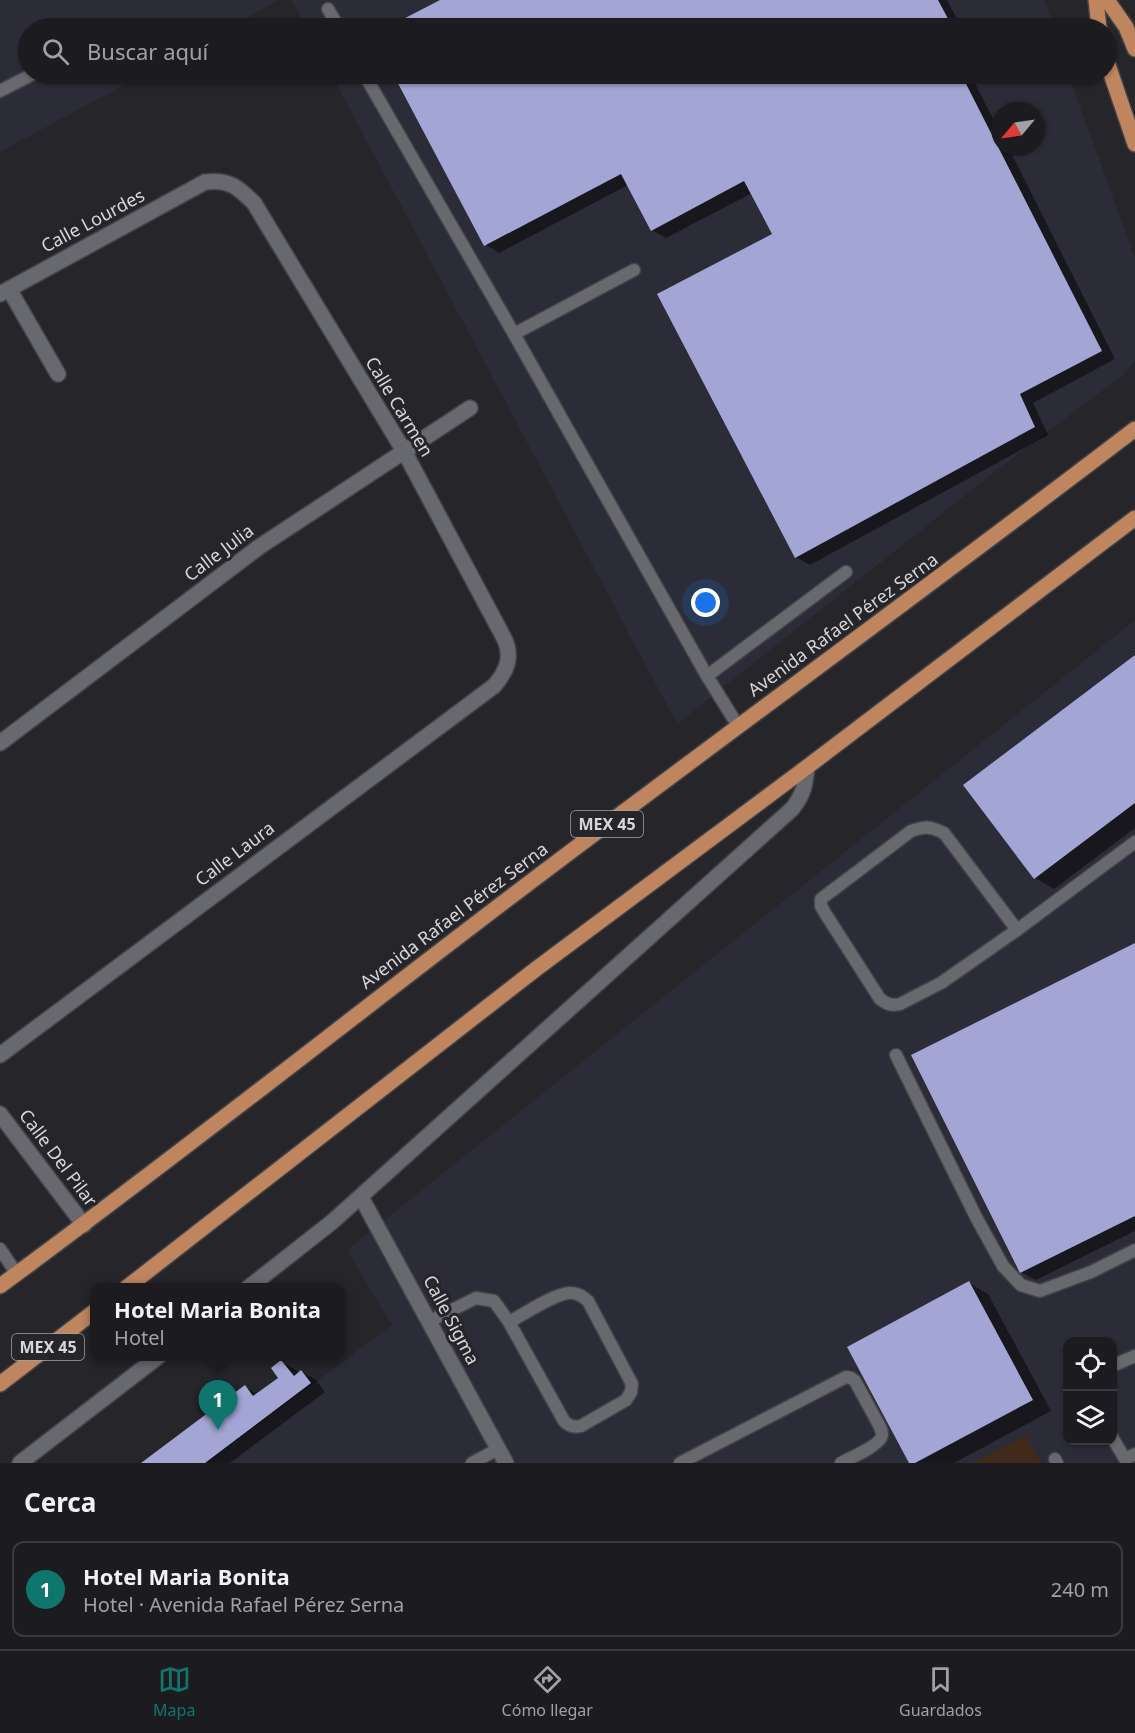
<!DOCTYPE html>
<html lang="es">
<meta charset="utf-8">
<style>
body{margin:0;font-family:"Noto Sans",sans-serif;background:#29292d;color:#f1f3f6}
.controls{position:absolute;right:18px;bottom:18px;display:grid;overflow:hidden;border-radius:12px;box-shadow:0 2px 4px #0004}
.controls button{width:54px;height:54px;display:grid;place-items:center;padding:0;border:0;border-bottom:2px solid #3a3a3e;background:#1c1c20;color:#f1f3f6;font:30px sans-serif}
.compass{position:absolute;left:991px;top:102px;width:54px;height:54px;border-radius:50%;background:#1c1c20;box-shadow:0 2px 4px #0004;rotate:241deg}
.you{position:absolute;left:706px;top:603px;width:21px;height:21px;margin:-15px;border:4px solid #fff;border-radius:50%;background:#1a73e8;box-shadow:0 0 0 9px #1a73e833}
.badge{display:grid;place-items:center;width:39px;height:39px;border-radius:50%;background:#0f766e;color:#fff;font-size:20px;font-weight:700}
.pin{position:absolute;translate:-50% -50px;filter:drop-shadow(0 2px 3px #0008)}
.pin::after{content:'';position:absolute;top:32px;width:21px;height:18px;background:inherit;clip-path:polygon(0 0,100% 0,50% 100%)}
.popup{position:absolute;left:90px;top:1283px;width:255px;height:78px;box-sizing:border-box;display:grid;place-content:center;border-radius:12px;background:#1c1c20;filter:drop-shadow(0 2px 4px #0005);font-size:20px;white-space:nowrap;color:#a0a1a5}
.popup b{font-size:22px;color:#f1f3f6}
.popup::after{content:'';position:absolute;left:50%;top:100%;margin-left:-12px;border:12px solid transparent;border-top-color:#1c1c20}
.list{margin:0;padding:0;list-style:none}
h2{display:flex;justify-content:space-between;align-items:center;height:78px;margin:0;padding:0 24px;font-size:26px}
h2 small{font-size:20px;font-weight:400;color:#a0a1a5}
.list li{display:grid;grid-template-columns:39px 1fr auto;gap:18px;align-items:center;box-sizing:border-box;height:96px;margin:0 12px 12px;padding:0 12px;border:2px solid #3a3a3e;border-radius:12px}
.list b{display:block;font-size:22px;white-space:nowrap}
.list p{margin:0;font-size:20px;white-space:nowrap;color:#a0a1a5}
.list em{font-size:20px;font-style:normal;color:#a0a1a5}
.icon{flex:none;width:33px;height:33px;fill:none;stroke:currentColor;stroke-width:2;stroke-linecap:round;stroke-linejoin:round}
.map{position:relative;flex:none;width:1135px;height:1463px;overflow:hidden}
.search{position:absolute;background:#1c1c20;box-shadow:0 2px 4px #0004;left:18px;right:18px;top:18px;height:66px;display:flex;align-items:center;gap:15px;box-sizing:border-box;padding:0 21px;border-radius:33px;color:#a0a1a5;font-size:22px}
.sheet{height:186px;background:#1c1c20}
nav{display:flex;justify-content:space-around;align-items:center;box-sizing:border-box;height:84px;border-top:2px solid #3a3a3e;background:#1c1c20;font-size:16px;color:#a0a1a5}
nav a{display:grid;justify-items:center;gap:3px}
nav .on{color:#0f766e}
.map>svg:first-child{display:block}
.built{fill:#2b2c37;fill-rule:evenodd}
.green{fill:#412a1a}
.shadow{fill:#0007}
.building{fill:#a3a5d4}
.lines{fill:none;stroke-linecap:round;stroke-linejoin:round}
.lane-casing{stroke:#424247;stroke-width:15}
.street-casing{stroke:#424247;stroke-width:18}
.primary-casing{stroke:#424247;stroke-width:18}
.lane{stroke:#68686f;stroke-width:12}
.street{stroke:#68686f;stroke-width:15}
.primary{stroke:#be855f;stroke-width:15}
.labels{text-anchor:middle;stroke-width:6;stroke-linejoin:round;paint-order:stroke}
.shield{fill:#25252a;stroke:#a2a2a6;stroke-width:1.5}
.shield-label{font-size:16px;font-weight:bold;fill:#d7d7db}
.street-label{font-size:18px;fill:#d7d7db;stroke:#25252a}
</style>
<div class="map">
<svg width="1135" height="1463" viewBox="0 0 1135 1463">
<rect width="100%" height="100%" fill="#25252a"/>
<g class="built">
<polygon points="0,0 279,0 227,28 28,28 28,74 144,74 0,152"/>
<polygon points="292,0 1045,0 1054,28 307,28"/>
<path d="M331,74H1068L1135,258V360L1123,375L1002,466L677,724ZM1000,111H1036V147H1000Z"/>
<path d="M1135,620V1463H207L392,1325L347,1250ZM1068,1342H1112V1440H1068Z"/>
</g>
<polygon class="green" points="1026,1435 1041,1463 973,1463"/>
<g class="shadow">
<polygon points="444,0 947,0 962,28 389,28"/>
<polygon points="395,74 980,74 972,78 1000,132 1000,147 1008,147 1115,359 1033,403 1048,435 810,565 796,557 774,234 752,193 666,238 652,230 628,185 499,253 485,244"/>
<polygon points="1135,657 1135,828 1054,889 1035,878"/>
<polygon points="1135,944 1135,1231 1036,1280 1021,1272"/>
<polygon points="969,1283 988,1294 1051,1411 954,1463 911,1463"/>
<polygon points="282,1362 296,1370 299,1374 301,1372 316,1380 325,1392 230,1463 144,1463 245,1387 258,1395 280,1378"/>
</g>
<g class="building">
<polygon points="440,0 938,0 953,28 386,28"/>
<polygon points="393,74 961,74 1102,351 1020,394 1035,427 795,558 657,294 772,234 744,181 651,231 621,174 484,246"/>
<polygon points="1135,655 1135,803 1034,879 963,785"/>
<polygon points="1135,943 1135,1216 1020,1273 911,1055"/>
<polygon points="969,1281 1033,1400 915,1463 909,1463 847,1347"/>
<polygon points="281,1360 294,1376 301,1370 311,1383 205,1463 141,1463 245,1385 253,1396 278,1378 271,1368"/>
</g>
<g class="lines">
<defs>
<g id="lane">
<polyline points="328,9 339,28"/>
<polyline points="364,74 514,334"/>
<polyline points="0,91 33,74"/>
<polyline points="634,270 514,334 707,676 738,726"/>
<polyline points="707,676 846,572"/>
<path d="M1017,930L944,833C929,826 926,826 911,831L821,899V906L825,913L880,999C887,1004 891,1006 900,1004L941,983L1017,930L1135,842"/>
<polyline points="896,1055 976,1217 1003,1266 1021,1285 1040,1291 1091,1272 1135,1250"/>
<polyline points="0,1249 17,1274"/>
<path d="M430,1321L476,1298L494,1301L509,1322L564,1421C570,1427 574,1427 581,1426L626,1400L631,1392L632,1384L588,1301C582,1296 578,1293 570,1293C555,1293 523,1315 509,1322"/>
<polyline points="1112,1366 1135,1356"/>
<polyline points="1112,1437 1125,1459 1135,1454"/>
<polyline points="1055,1459 1057,1463"/>
<polyline points="472,1463 498,1449"/>
<path d="M680,1463L846,1377L851,1378L855,1381L879,1425C881,1429 882,1431 882,1435C881,1445 850,1458 841,1463"/>
</g>
<g id="street">
<polyline points="9,289 58,374"/>
<path d="M0,294L205,182C229,179 238,187 254,203L404,451L504,638C513,657 507,671 494,686L0,1055"/>
<polyline points="0,743 259,547 470,408"/>
<polyline points="0,1114 84,1225"/>
<polyline points="361,1197 506,1463"/>
<path d="M248,1288L332,1222L792,809C804,794 805,785 807,767"/>
<polyline points="20,1463 159,1356"/>
</g>
<g id="primary">
<polyline points="1096,0 1099,28"/>
<polyline points="1107,0 1126,27 1135,49"/>
<polyline points="1106,59 1135,144"/>
<path d="M0,1286C179,1155 352,1017 529,883C730,731 934,583 1135,429"/>
<polyline points="126,1288 536,969 807,767 1135,518"/>
<polyline points="0,1384 95,1311"/>
</g>
</defs>
<use href="#lane" class="lane-casing"/>
<use href="#street" class="street-casing"/>
<use href="#primary" class="primary-casing"/>
<use href="#lane" class="lane"/>
<use href="#street" class="street"/>
<use href="#primary" class="primary"/>
</g>
<g class="labels">
<g class="shield">
<rect x="571" y="811" width="72" height="26" rx="4.5"/>
<rect x="12" y="1334" width="72" height="26" rx="4.5"/>
</g>
<g class="shield-label">
<text x="607" y="830">MEX 45</text>
<text x="48" y="1353">MEX 45</text>
</g>
<g class="street-label">
<text transform="translate(93 221) rotate(-28)" y="6">Calle Lourdes</text>
<text transform="translate(399 407) rotate(59)" y="6">Calle Carmen</text>
<text transform="translate(219 553) rotate(-37)" y="6">Calle Julia</text>
<text transform="translate(843 625) rotate(-36)" y="6">Avenida Rafael Pérez Serna</text>
<text transform="translate(235 854) rotate(-37)" y="6">Calle Laura</text>
<text transform="translate(454 916) rotate(-37)" y="6">Avenida Rafael Pérez Serna</text>
<text transform="translate(58 1158) rotate(53)" y="6">Calle Del Pilar</text>
<text transform="translate(451 1320) rotate(62)" y="6">Calle Sigma</text>
</g>
</g>
</svg>
<div class="controls">
<button><svg class="icon" aria-label="locate" viewBox="0 0 24 24"><circle cx="12" cy="12" r="6"/><path d="M12 2v4M12 18v4M2 12h4M18 12h4"/></svg></button>
<button><svg class="icon" aria-label="layers" viewBox="0 0 24 24"><path d="M12 4l9 5-9 5-9-5zM3 14l9 5 9-5"/></svg></button>
</div>
<svg class="compass" viewBox="-18 -18 36 36"><path d="M0-13l5 13h-10z" fill="#e53935"/><path d="M0 13l5-13h-10z" fill="#a0a1a5"/></svg>
<div class="you"></div>
<div class="pin badge" style="left:218px;top:1430px">1</div>
<div class="popup"><b>Hotel Maria Bonita</b>Hotel</div>
<div class="search"><svg class="icon" aria-label="search" viewBox="0 0 24 24"><circle cx="10" cy="10" r="6"/><path d="M15 15l6 6"/></svg>Buscar aquí</div>
</div>
<section class="sheet">
<h2>Cerca<small></small></h2>
<ul class="list">
<li><span class="badge">1</span><div><b>Hotel Maria Bonita</b><p>Hotel · Avenida Rafael Pérez Serna</p></div><em>240 m</em></li>
</ul>
</section>
<nav>
<a class="on"><svg class="icon" aria-label="map" viewBox="0 0 24 24"><path d="M3 6l6-2 6 2 6-2v14l-6 2-6-2-6 2zM9 4v14M15 6v14"/></svg>Mapa</a>
<a><svg class="icon" aria-label="directions" viewBox="0 0 24 24"><path d="M12 3l9 9-9 9-9-9zM9 14v-3h6M13 9l2 2-2 2"/></svg>Cómo llegar</a>
<a><svg class="icon" aria-label="saved" viewBox="0 0 24 24"><path d="M7 4h10v16l-5-4-5 4z"/></svg>Guardados</a>
</nav>
